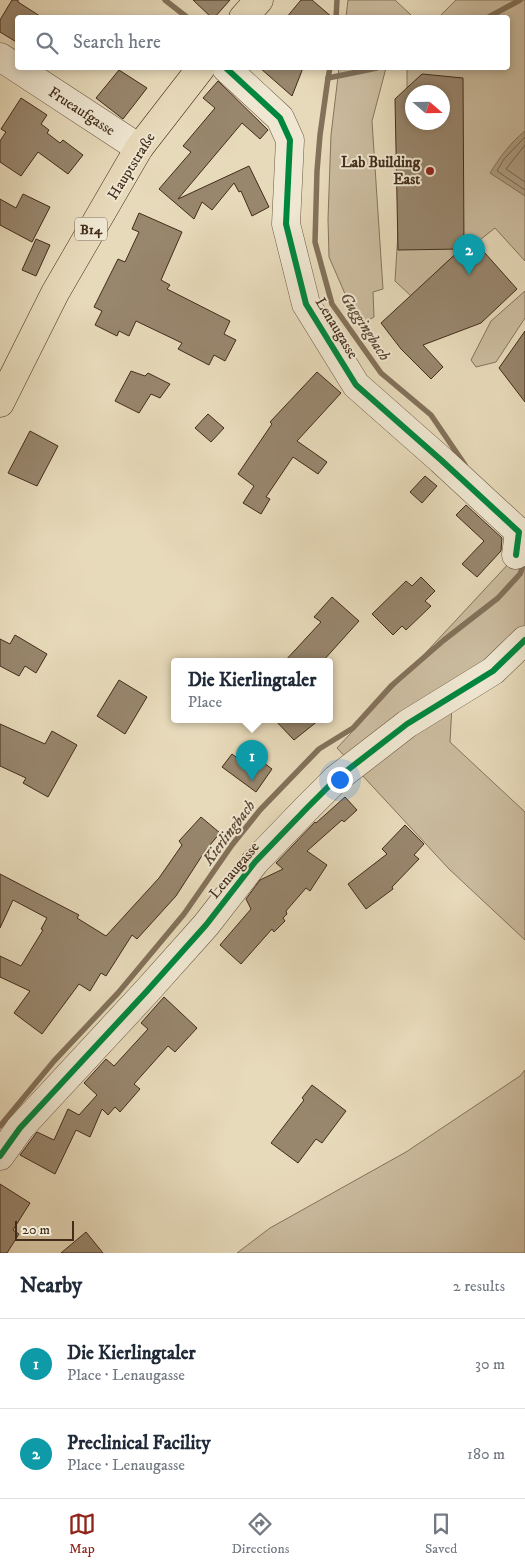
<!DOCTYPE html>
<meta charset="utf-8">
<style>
body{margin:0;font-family:"IM FELL DW Pica",serif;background:#f2f2f3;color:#1f2937}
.compass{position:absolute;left:405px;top:85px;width:45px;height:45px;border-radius:50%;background:#fff;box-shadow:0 2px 8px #0003;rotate:110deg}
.scale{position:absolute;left:15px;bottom:12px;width:59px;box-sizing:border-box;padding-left:5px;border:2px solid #422c1a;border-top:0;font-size:14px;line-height:18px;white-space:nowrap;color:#422c1a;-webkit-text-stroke:4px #efe7d2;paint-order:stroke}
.you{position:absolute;left:339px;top:779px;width:18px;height:18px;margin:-12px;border:4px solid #fff;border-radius:50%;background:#1a73e8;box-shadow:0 0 0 8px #1a73e833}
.badge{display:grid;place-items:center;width:32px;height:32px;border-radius:50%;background:#8f2418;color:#fff;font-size:16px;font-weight:700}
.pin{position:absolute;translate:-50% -41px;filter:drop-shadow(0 1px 2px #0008)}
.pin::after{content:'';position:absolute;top:26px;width:18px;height:15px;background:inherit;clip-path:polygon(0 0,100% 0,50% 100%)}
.popup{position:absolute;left:171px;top:658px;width:162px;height:65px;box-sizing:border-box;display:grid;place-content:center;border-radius:5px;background:#fff;filter:drop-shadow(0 1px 4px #0005);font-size:16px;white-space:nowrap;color:#747a83}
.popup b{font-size:19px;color:#1f2937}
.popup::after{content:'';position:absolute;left:50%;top:100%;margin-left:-10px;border:10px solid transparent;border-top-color:#fff}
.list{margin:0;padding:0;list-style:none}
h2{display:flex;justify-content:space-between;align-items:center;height:65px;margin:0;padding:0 20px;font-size:21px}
h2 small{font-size:16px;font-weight:400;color:#747a83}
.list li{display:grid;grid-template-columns:32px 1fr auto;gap:15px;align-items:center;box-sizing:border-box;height:90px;padding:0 20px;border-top:1px solid #e0e1e3}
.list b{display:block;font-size:19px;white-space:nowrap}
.list p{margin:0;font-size:16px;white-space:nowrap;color:#747a83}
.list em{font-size:16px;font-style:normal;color:#747a83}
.icon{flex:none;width:28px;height:28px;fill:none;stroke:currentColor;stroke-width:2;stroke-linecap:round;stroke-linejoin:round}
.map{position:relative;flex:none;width:525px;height:1253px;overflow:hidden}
.search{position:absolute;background:#fff;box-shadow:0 2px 8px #0003;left:15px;right:15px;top:15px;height:55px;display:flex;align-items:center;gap:12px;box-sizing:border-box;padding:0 18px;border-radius:5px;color:#747a83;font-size:19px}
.sheet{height:245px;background:#fff}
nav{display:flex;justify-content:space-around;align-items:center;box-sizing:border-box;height:70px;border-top:1px solid #e0e1e3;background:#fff;font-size:14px;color:#747a83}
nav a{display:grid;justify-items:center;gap:2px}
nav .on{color:#8f2418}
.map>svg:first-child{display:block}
.green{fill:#cbbc9f;stroke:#86745c;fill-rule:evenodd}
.water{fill:#af9f84;stroke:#83715a}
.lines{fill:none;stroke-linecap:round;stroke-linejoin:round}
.shore{stroke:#78664f;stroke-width:1}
.stream{stroke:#83715a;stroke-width:5.5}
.building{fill:#98866d;stroke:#422c1a;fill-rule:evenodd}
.minor-casing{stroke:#6b5842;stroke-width:29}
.major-casing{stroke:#422c1a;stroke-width:29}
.minor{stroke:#efe7d2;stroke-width:28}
.major{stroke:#e7daba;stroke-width:28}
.cycleway-casing{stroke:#efe7d2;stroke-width:9}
.cycleway{stroke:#00873e;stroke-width:6}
.poi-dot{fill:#8f2418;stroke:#efe7d2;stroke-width:2}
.labels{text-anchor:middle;stroke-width:4;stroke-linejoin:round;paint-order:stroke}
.shield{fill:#efe7d2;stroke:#766451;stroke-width:1}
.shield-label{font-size:14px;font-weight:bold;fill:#422c1a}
.street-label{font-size:15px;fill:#422c1a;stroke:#efe7d2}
.poi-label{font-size:15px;font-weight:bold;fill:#422c1a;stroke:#efe7d2;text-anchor:end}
.water-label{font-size:16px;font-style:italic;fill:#5d4934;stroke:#efe7d2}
</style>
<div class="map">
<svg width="525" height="1253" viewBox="0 0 525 1253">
<rect width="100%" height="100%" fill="#e7daba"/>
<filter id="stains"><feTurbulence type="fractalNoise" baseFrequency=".004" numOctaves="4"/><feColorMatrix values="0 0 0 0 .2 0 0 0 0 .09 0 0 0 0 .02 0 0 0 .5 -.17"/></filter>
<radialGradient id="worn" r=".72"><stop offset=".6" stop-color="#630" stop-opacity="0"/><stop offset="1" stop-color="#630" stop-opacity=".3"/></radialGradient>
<g class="green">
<polygon points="348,0 395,0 411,15 409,18 346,17"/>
<path d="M456,0H525V261L495,228L476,243L452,257L411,296L395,281L407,88V68H508V18L439,17ZM412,92H442V122H412Z"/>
<polygon points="339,68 386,68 372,121 383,289 373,292 374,317 359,326 329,257 328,219 331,135"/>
<polygon points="525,291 525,318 496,362 476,367 471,360 491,321"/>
<polygon points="525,546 525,626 452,705 450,742 525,812 525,940 449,869 337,748"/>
<polygon points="525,1070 525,1253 237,1253 270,1228 406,1152 520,1076"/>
</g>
<path class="water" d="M525,131V196L490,173C500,157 510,143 525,131Z"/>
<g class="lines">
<g class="shore">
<polyline points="525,137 504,159 497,171 525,190"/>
<polyline points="525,145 506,169 525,182"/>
</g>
<g class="stream">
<polyline points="165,0 188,18"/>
<polyline points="336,18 337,0"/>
<polyline points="487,18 520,0"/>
<polyline points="377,68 328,78 320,135 317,171 315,242 332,304 381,373 431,415 465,465"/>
<polyline points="328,78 330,68"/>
<polyline points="0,1126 54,1061 118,993 184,914 232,845 260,810 319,749 353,728 391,686 444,640 498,598 520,574 525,561"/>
</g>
</g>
<g class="building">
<polygon points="12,0 18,0 18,2 43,18 18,18 18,43 0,32 0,20"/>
<polygon points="193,0 230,0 214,18 212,18"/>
<polygon points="301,0 312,0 333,18 286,18"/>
<polygon points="260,68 303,68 292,96"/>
<polygon points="119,70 147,88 123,119 96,98"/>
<path d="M422,74L463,78L464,250L476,243L517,289L481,323L423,345L443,367L431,379L401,349L381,323L461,249L398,250L395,99ZM412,92H442V122H412Z"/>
<polygon points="218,81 268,130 260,139 242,123 178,199 249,166 269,207 252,216 241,191 239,192 234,183 212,210 202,202 194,219 159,189 191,152 183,146 215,108 203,98"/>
<polygon points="21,98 47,115 41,124 49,130 47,133 60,143 63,140 83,155 68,174 38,152 21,176 0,162 0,141 6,132 1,129"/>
<polygon points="23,194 50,207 32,242 0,225 0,199 16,208"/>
<polygon points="139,213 182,232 161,280 170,285 167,289 230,321 224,334 236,340 225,361 214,355 209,365 178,349 182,343 136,321 129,336 119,331 117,336 95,325 102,311 94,307 118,259 125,262 139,232 132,229"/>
<polygon points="36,239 50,245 36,276 22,270"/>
<polygon points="525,331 525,402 499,368"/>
<polygon points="131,371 145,376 148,373 170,384 160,398 151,394 139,413 115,401"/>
<polygon points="317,372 341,393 297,441 327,462 318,474 293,457 266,497 270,499 261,514 243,503 254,486 238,474 272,424 270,422"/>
<polygon points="208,414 224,428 211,442 195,428"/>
<polygon points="30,431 58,446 37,486 8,473"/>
<polygon points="425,476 437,486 422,503 410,492"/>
<polygon points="466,505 502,538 501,551 477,577 462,564 484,541 456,515"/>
<polygon points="421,577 435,591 425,601 431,606 406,630 402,626 393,635 372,614 406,581 412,586"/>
<polygon points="332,597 359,621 322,662 284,662 321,622 314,617"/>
<polygon points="15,635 47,654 36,673 25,666 19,676 0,666 0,639 10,644"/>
<polygon points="119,680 147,697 125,734 97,716"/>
<polygon points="275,720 319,720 294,740"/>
<polygon points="0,724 45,744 52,731 77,745 48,797 23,783 26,778 0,766"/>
<polygon points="248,751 272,769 256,792 222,767 232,754 241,761"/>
<polygon points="345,797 357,810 344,822 342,820 307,851 327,865 310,891 306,888 286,911 287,914 283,918 285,921 274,932 272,929 241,964 220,945 251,909 246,899 260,880 283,869 276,863 315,822 316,823"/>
<polygon points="201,817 220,833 205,851 176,896 137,939 132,935 106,976 101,973 90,991 79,984 42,1034 14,1013 30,991 0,977 0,956 21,966 43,930 41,929 47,918 13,900 0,928 0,874 79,915 77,918 106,936 159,878 182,845 179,841"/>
<polygon points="405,825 424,844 414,855 419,859 392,887 393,889 366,909 348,884 387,854 382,849"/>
<polygon points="164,997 197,1028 175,1052 168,1046 134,1084 140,1089 120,1112 115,1107 108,1115 102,1109 90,1137 76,1130 55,1174 20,1155 37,1132 54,1140 68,1109 79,1115 97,1095 84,1083 106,1059 114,1066 148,1029 141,1023"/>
<polygon points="312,1085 346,1111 322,1143 316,1139 298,1163 271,1143 304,1100 302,1098"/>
<polygon points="0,1184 30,1203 13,1230 19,1234 7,1253 0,1253"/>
<polygon points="86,1232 103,1253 61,1253"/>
</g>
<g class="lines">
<defs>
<g id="minor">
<polyline points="0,57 139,148"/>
<polyline points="226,68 280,118 290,140 286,224 306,304 356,385 441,460 519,532 516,555"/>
<polyline points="0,1156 20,1128 147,991 206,925 255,862 307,808 336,779 407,724 493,671 525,640"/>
</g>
<g id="major">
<polyline points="243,18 259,0"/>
<polyline points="0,403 55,293 139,148 201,68"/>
</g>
</defs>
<use href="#minor" class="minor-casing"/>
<use href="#major" class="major-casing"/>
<use href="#minor" class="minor"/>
<use href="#major" class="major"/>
<defs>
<g id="cycleway">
<polyline points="226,68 280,118 290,140 286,224 306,304 356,385 441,460 519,532 516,555"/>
<polyline points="0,1156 20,1128 147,991 206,925 255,862 307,808 336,779 407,724 493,671 525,640"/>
</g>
</defs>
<use href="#cycleway" class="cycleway-casing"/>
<use href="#cycleway" class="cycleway"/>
</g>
<circle class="poi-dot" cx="430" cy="171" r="5"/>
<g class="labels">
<rect class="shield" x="75" y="217.5" width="32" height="23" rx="4"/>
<g class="shield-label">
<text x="91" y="234">B14</text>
</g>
<g class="street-label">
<text transform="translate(82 111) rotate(33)" y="5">Frueaufgasse</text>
<text transform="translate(131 166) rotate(-58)" y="5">Hauptstraße</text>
<text transform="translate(337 328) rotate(59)" y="5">Lenaugasse</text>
<text transform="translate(234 870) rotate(-50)" y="5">Lenaugasse</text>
</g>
<g class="poi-label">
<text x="420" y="167">Lab Building<tspan x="420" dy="17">East</tspan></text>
</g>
<g class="water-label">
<text transform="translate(366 326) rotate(57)" y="6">Guggingbach</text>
<text transform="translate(228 832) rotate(-53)" y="6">Kierlingbach</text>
</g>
</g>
<rect width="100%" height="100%" filter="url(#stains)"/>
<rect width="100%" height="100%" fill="url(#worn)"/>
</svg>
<svg class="compass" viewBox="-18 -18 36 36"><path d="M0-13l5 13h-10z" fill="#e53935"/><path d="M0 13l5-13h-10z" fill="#747a83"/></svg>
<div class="scale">20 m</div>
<div class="you"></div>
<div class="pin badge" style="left:252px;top:781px;background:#0f9aa8">1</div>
<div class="popup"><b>Die Kierlingtaler</b>Place</div>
<div class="pin badge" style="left:469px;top:275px;background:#0f9aa8">2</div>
<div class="search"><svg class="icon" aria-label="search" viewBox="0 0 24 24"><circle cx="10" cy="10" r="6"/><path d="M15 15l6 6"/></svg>Search here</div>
</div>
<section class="sheet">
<h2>Nearby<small>2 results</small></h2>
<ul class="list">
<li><span class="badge" style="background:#0f9aa8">1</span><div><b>Die Kierlingtaler</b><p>Place · Lenaugasse</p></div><em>30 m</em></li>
<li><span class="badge" style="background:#0f9aa8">2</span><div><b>Preclinical Facility</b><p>Place · Lenaugasse</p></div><em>180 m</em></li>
</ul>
</section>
<nav>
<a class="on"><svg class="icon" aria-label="map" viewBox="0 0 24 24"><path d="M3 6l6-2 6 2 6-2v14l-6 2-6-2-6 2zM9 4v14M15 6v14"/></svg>Map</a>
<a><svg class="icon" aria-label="directions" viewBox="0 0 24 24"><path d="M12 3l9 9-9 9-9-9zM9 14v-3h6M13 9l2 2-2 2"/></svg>Directions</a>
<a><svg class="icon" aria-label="saved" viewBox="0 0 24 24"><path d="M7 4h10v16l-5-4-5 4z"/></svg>Saved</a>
</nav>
